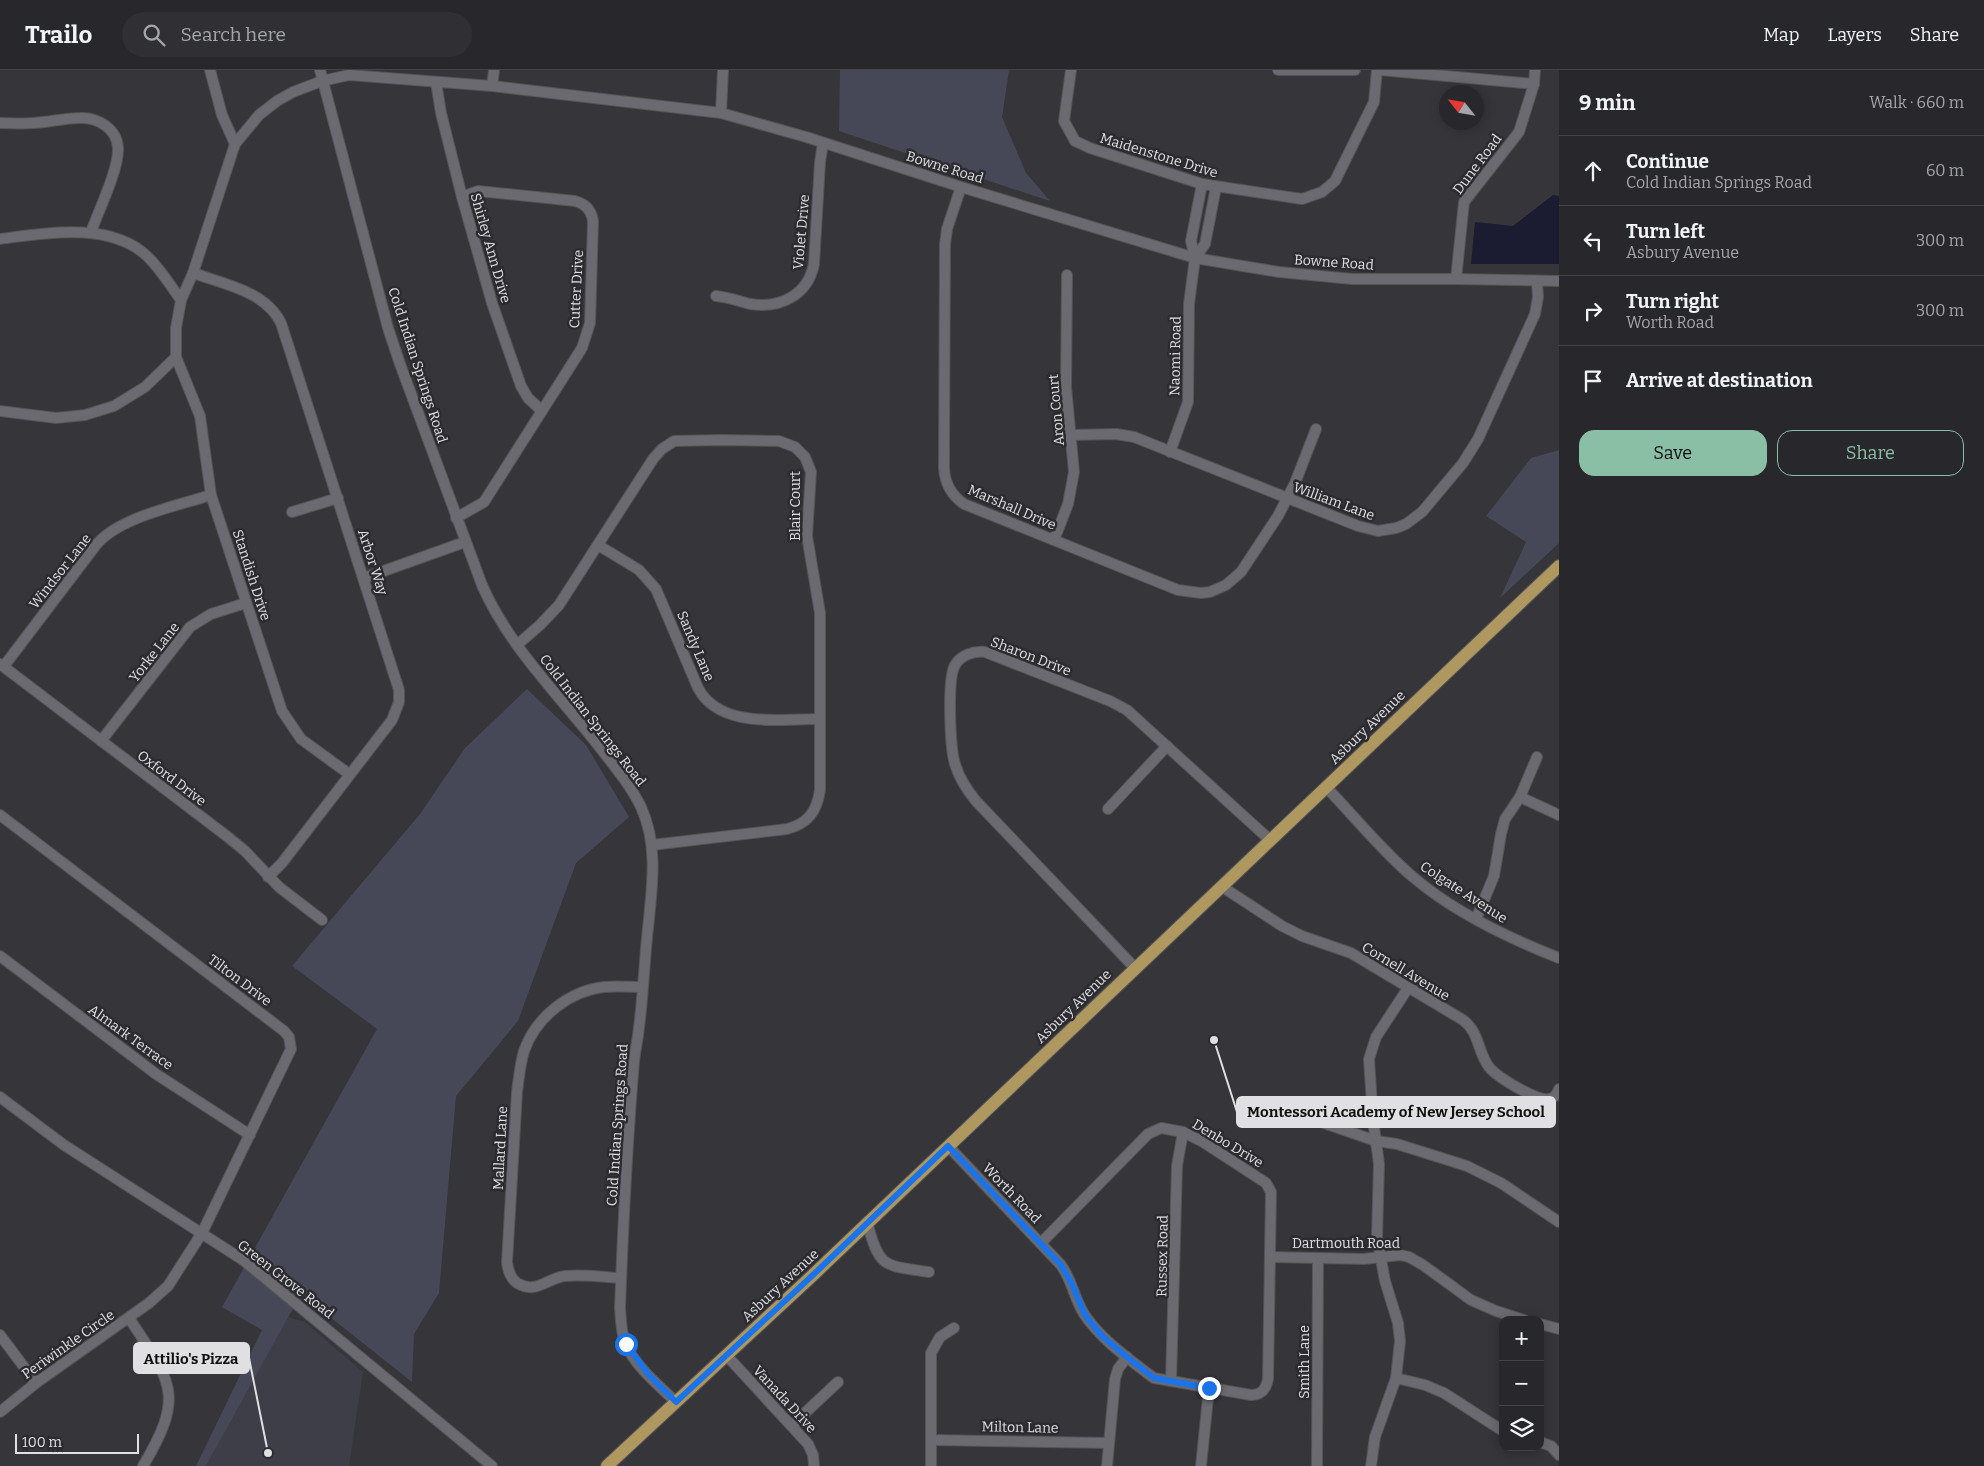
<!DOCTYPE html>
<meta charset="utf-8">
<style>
body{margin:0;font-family:Bitter,serif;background:#303034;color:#f1f3f6}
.controls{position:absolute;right:15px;bottom:15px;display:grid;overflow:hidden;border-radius:10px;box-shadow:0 2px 12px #0003}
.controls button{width:45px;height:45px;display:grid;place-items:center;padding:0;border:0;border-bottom:1px solid #444448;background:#28282c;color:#f1f3f6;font:25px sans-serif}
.compass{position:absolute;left:1439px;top:15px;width:45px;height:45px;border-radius:50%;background:#28282c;box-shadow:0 2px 12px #0003;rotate:301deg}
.scale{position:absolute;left:15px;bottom:12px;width:124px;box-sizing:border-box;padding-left:5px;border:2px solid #e0e0e3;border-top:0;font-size:14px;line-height:18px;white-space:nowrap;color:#e0e0e3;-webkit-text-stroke:4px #2b2b30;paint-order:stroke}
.stop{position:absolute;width:15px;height:15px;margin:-11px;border:4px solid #1a73e8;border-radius:50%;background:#fff}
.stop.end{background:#1a73e8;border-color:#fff;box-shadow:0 1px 5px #0008}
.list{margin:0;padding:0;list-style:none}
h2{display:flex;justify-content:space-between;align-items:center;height:65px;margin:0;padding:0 20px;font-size:21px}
h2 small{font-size:16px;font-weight:400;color:#a5a6a9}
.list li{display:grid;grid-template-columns:32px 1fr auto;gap:15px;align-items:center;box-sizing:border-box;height:70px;padding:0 20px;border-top:1px solid #444448}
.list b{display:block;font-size:19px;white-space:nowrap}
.list p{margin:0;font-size:16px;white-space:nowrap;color:#a5a6a9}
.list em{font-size:16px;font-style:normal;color:#a5a6a9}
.actions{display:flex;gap:10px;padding:15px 20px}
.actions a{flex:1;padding:11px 0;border:1px solid #8abfa5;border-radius:15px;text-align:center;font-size:18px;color:#8abfa5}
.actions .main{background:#8abfa5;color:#111}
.icon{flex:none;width:28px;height:28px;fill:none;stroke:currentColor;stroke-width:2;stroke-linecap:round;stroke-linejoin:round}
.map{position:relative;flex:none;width:1559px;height:1396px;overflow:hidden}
header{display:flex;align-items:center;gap:30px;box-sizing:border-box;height:70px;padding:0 25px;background:#28282c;border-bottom:1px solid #444448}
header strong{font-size:24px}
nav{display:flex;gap:28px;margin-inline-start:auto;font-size:18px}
.search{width:350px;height:45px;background:#303034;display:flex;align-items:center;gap:12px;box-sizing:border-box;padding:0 18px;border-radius:28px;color:#a5a6a9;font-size:19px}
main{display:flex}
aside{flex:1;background:#28282c}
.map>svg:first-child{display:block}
.built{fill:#3e3e49}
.green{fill:#474857}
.water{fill:#1b1b31}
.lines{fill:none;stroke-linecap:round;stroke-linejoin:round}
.minor-casing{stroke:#545457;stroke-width:12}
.major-casing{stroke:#545457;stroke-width:14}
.minor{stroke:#6a6a70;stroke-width:10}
.major{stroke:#ae985f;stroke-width:12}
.route{stroke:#1a73e8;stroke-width:6}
.labels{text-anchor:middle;stroke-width:5;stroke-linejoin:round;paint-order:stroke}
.street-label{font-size:14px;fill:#e0e0e3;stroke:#2b2b30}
.leader{fill:none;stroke:#e0e0e3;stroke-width:2}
.callout-dot{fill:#e0e0e3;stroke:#2b2b30;stroke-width:2}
.callout{fill:#e0e0e3;stroke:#e0e0e3;stroke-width:2}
.callout-label{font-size:15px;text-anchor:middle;font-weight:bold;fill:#111}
</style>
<header>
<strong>Trailo</strong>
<div class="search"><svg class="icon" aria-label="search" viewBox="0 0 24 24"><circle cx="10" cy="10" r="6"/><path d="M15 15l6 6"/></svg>Search here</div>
<nav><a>Map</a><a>Layers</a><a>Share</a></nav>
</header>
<main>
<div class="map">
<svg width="1559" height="1396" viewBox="0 0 1559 1396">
<rect width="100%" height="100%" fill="#35353a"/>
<polygon class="built" points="288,1247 305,1252 363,1302 349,1396 206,1396"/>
<g class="green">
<polygon points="840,0 1009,0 1002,47 1026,103 1050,131 839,61"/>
<polygon points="1559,380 1559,473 1500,528 1526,472 1486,446 1531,388"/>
<polygon points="527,619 586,675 629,747 576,793 518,951 456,1026 439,1223 414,1264 412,1312 301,1224 206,1396 196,1396 262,1260 222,1237 377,959 292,896 420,744 465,678"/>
</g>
<polygon class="water" points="1553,125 1559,126 1559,194 1471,194 1475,152 1513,156"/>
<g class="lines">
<defs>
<g id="minor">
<polyline points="210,0 222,45 235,74"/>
<path d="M320,0L388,258L400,294L482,515C509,577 560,626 601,679C615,697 631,716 641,737C660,778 651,824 647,868C644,897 643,928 639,957C638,969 635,980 634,992C627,1074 623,1156 620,1238C621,1249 621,1262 625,1273C635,1296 658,1315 676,1332"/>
<polyline points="1071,0 1064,51 1075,71 1090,78 1202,114 1302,129 1322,122 1335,111 1374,32 1377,0"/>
<polyline points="1278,0 1355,0"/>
<polyline points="1380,0 1534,14"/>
<polyline points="436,12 441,43 462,127 492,233 521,316 528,328 542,341"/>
<polyline points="492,16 494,0"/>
<polyline points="721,43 723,0"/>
<path d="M0,53C11,53 23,54 34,53C50,52 65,48 80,48C98,47 117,59 118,78C119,99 98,142 91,162"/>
<path d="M961,117L947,159L945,174L944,398C945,414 951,425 964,434L1178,520L1201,523L1210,522L1226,515L1241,502L1278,446L1295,413L1316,359"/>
<path d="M0,169C46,163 111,151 148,187C161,200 170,215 181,230L176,258V287L145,317L114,336L85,345L56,348L0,341"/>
<polyline points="1195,188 1205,174 1216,117"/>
<path d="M193,203C224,214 265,221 281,253L399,620V632L392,650L282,793L268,807"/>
<polyline points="1456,209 1464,132 1519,62 1534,14 1535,0"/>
<path d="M716,226C727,227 739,231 750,234C780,239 808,225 814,194L820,92L823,73"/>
<polyline points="181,230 193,203 235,74 259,45 277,31 293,22 322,11 349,5 492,16 721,43 806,67 961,117 1195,188 1279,202 1352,209 1456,209 1559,211"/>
<polyline points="176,287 200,346 211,425 282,641 301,669 349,704"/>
<polyline points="1072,365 1116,364 1134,367 1358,456 1378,461 1396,458 1406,454 1422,442 1463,393 1478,369 1535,244 1538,227 1537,212"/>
<polyline points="1170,382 1188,332 1189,234 1195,188 1191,171 1202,114"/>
<polyline points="292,442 338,428"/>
<path d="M456,448L484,432L582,278L590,253L593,152C592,141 586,134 575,131L478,121L462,127"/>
<polyline points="1054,470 1068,434 1074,402 1066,317 1067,205"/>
<path d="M598,475L639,500L656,519L698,618C720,659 780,649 819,649"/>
<polyline points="364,508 465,472"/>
<path d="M517,575L540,555L559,535L653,389L662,379L674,371L721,370L779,371L795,377L805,387L811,402L807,466L820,543V720C817,742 807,754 787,759L652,775"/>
<polyline points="0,594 228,767 245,781 279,817 322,850"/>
<path d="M4,596L96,475C119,447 177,436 211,425"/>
<polyline points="101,671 190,557 211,544 246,533"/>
<path d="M1326,717C1354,746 1383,782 1413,807C1455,843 1508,868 1559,888"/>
<polyline points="1520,727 1559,745"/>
<polyline points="1108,739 1167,676"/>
<polyline points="0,745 284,961 289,967 291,979 202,1163 168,1216 149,1233 36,1313 0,1342"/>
<path d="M1221,816L1282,856L1302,866L1351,883L1463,950C1480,963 1477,981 1489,997C1497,1007 1536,1031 1549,1029C1555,1028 1557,1024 1559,1019"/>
<polyline points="1476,849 1494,806 1501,764 1505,749 1520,727 1537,687"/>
<polyline points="0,886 156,1004 250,1065"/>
<path d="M1135,898L976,731C967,720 959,708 955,694C950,678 947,609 955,595C961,585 973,581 985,582L1110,631L1127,640L1270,770"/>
<polyline points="0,1027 64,1075 243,1190 492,1396"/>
<polyline points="1315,1050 1376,1071 1397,1074 1467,1096 1501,1113 1559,1152"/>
<path d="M948,1076L1061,1195C1072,1210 1074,1228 1084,1244C1100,1268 1125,1286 1147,1303L1154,1308L1251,1325C1262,1325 1266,1319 1268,1309L1271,1122L1266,1113L1203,1072L1183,1062L1161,1058L1148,1064L1041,1173"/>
<path d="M867,1152C880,1199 883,1195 929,1202"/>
<polyline points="1270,1187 1364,1189 1400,1185 1409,1187 1423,1195 1471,1230 1496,1241 1524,1250"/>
<path d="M621,1208C603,1207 583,1204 565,1206C547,1208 536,1225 517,1213C510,1208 508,1201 507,1192L517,1022C519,1008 520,994 524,981C536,947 569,921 604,917C617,916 630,917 642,917"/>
<path d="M129,1248C171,1312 186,1324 143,1396"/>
<polyline points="1540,1254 1559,1259"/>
<polyline points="0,1265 36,1313"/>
<polyline points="727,1286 808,1374 813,1385 814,1396"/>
<polyline points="1396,1308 1425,1315 1444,1323 1503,1361"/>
<polyline points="1171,1311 1177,1096 1183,1062"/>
<polyline points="792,1355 838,1312"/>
<polyline points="931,1370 1109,1373"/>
<polyline points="1540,1372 1551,1376 1559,1385"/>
<polyline points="931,1396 931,1283 940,1267 954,1258"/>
<polyline points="1107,1396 1115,1309 1118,1299 1127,1287"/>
<polyline points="1201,1396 1209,1318"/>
<polyline points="1317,1396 1318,1188"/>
<polyline points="1371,1396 1375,1367 1396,1308 1400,1271 1398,1253 1385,1211 1377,1167 1379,1094 1373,1050 1369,989 1376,967 1408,918"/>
</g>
<polyline id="major" points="607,1396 814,1204 1559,496"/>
</defs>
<use href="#minor" class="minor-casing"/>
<use href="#major" class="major-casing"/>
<use href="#minor" class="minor"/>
<use href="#major" class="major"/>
</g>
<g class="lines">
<polyline class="route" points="626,1274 649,1305 676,1332 814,1204 948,1076 1061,1195 1071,1212 1085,1245 1102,1266 1127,1287 1154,1308 1209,1318"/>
</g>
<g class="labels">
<g class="street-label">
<text transform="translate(1159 85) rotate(17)" y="5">Maidenstone Drive</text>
<text transform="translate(1477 94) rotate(-53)" y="5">Dune Road</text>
<text transform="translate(945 97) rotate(17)" y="5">Bowne Road</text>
<text transform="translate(801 162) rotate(-85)" y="5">Violet Drive</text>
<text transform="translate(491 178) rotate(74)" y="5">Shirley Ann Drive</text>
<text transform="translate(1334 192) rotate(4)" y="5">Bowne Road</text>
<text transform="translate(576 219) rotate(-87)" y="5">Cutter Drive</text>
<text transform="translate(1175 286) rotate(-89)" y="5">Naomi Road</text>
<text transform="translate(418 295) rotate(72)" y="5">Cold Indian Springs Road</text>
<text transform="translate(1056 340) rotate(-95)" y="5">Aron Court</text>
<text transform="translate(1334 431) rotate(20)" y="5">William Lane</text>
<text transform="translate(795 436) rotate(-90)" y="5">Blair Court</text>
<text transform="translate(1012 437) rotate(23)" y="5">Marshall Drive</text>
<text transform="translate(373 492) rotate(72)" y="5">Arbor Way</text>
<text transform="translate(60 501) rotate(-52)" y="5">Windsor Lane</text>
<text transform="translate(252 505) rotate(72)" y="5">Standish Drive</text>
<text transform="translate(696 576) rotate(67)" y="5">Sandy Lane</text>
<text transform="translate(154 582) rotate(-52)" y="5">Yorke Lane</text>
<text transform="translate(1031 586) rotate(21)" y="5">Sharon Drive</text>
<text transform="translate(593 650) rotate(52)" y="5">Cold Indian Springs Road</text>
<text transform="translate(1367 657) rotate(-44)" y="5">Asbury Avenue</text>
<text transform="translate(172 708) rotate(37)" y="5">Oxford Drive</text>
<text transform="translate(1464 822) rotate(33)" y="5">Colgate Avenue</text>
<text transform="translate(1406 901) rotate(31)" y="5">Cornell Avenue</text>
<text transform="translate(240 910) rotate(37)" y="5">Tilton Drive</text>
<text transform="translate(1073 936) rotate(-44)" y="5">Asbury Avenue</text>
<text transform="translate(131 967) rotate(36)" y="5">Almark Terrace</text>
<text transform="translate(617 1055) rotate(-86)" y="5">Cold Indian Springs Road</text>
<text transform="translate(1228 1073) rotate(31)" y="5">Denbo Drive</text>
<text transform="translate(500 1078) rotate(-87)" y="5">Mallard Lane</text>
<text transform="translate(1012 1123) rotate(46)" y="5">Worth Road</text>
<text x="1346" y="1178">Dartmouth Road</text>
<text transform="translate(1162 1186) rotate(-89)" y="5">Russex Road</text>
<text transform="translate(286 1209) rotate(38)" y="5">Green Grove Road</text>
<text transform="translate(780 1215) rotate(-43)" y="5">Asbury Avenue</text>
<text transform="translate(68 1274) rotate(-35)" y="5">Periwinkle Circle</text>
<text transform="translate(1304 1292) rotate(-90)" y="5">Smith Lane</text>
<text transform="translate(785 1329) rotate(47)" y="5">Vanada Drive</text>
<text transform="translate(1020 1357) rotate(1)" y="5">Milton Lane</text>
</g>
</g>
<path class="leader" d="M1214 970L1237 1042M268 1383L249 1288"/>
<g class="callout-dot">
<circle cx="1214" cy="970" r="5"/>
<circle cx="268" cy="1383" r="5"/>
</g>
<g class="callout">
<rect x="1237" y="1027" width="318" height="30" rx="5"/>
<rect x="134" y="1273" width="115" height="30" rx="5"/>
</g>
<g class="callout-label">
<text x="1396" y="1047">Montessori Academy of New Jersey School</text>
<text x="191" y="1294">Attilio's Pizza</text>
</g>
</svg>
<div class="controls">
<button>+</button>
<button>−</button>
<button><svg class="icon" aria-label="layers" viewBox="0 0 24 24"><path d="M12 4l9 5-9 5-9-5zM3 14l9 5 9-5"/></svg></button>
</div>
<svg class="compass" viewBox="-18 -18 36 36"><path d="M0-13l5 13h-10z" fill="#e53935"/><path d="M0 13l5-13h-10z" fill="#a5a6a9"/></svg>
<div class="scale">100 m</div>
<div class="stop" style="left:626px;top:1274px"></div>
<div class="stop end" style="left:1209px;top:1318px"></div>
</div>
<aside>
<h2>9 min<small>Walk · 660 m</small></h2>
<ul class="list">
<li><svg class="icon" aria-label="ahead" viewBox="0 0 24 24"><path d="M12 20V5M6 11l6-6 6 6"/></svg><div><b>Continue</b><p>Cold Indian Springs Road</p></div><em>60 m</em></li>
<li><svg class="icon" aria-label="left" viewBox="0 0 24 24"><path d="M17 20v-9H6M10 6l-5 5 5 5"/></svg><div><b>Turn left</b><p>Asbury Avenue</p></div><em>300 m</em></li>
<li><svg class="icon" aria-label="right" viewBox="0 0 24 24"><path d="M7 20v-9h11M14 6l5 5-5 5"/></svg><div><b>Turn right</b><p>Worth Road</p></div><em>300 m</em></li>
<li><svg class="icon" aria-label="arrive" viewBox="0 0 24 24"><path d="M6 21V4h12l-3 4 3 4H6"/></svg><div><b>Arrive at destination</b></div></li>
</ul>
<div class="actions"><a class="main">Save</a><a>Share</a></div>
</aside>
</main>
